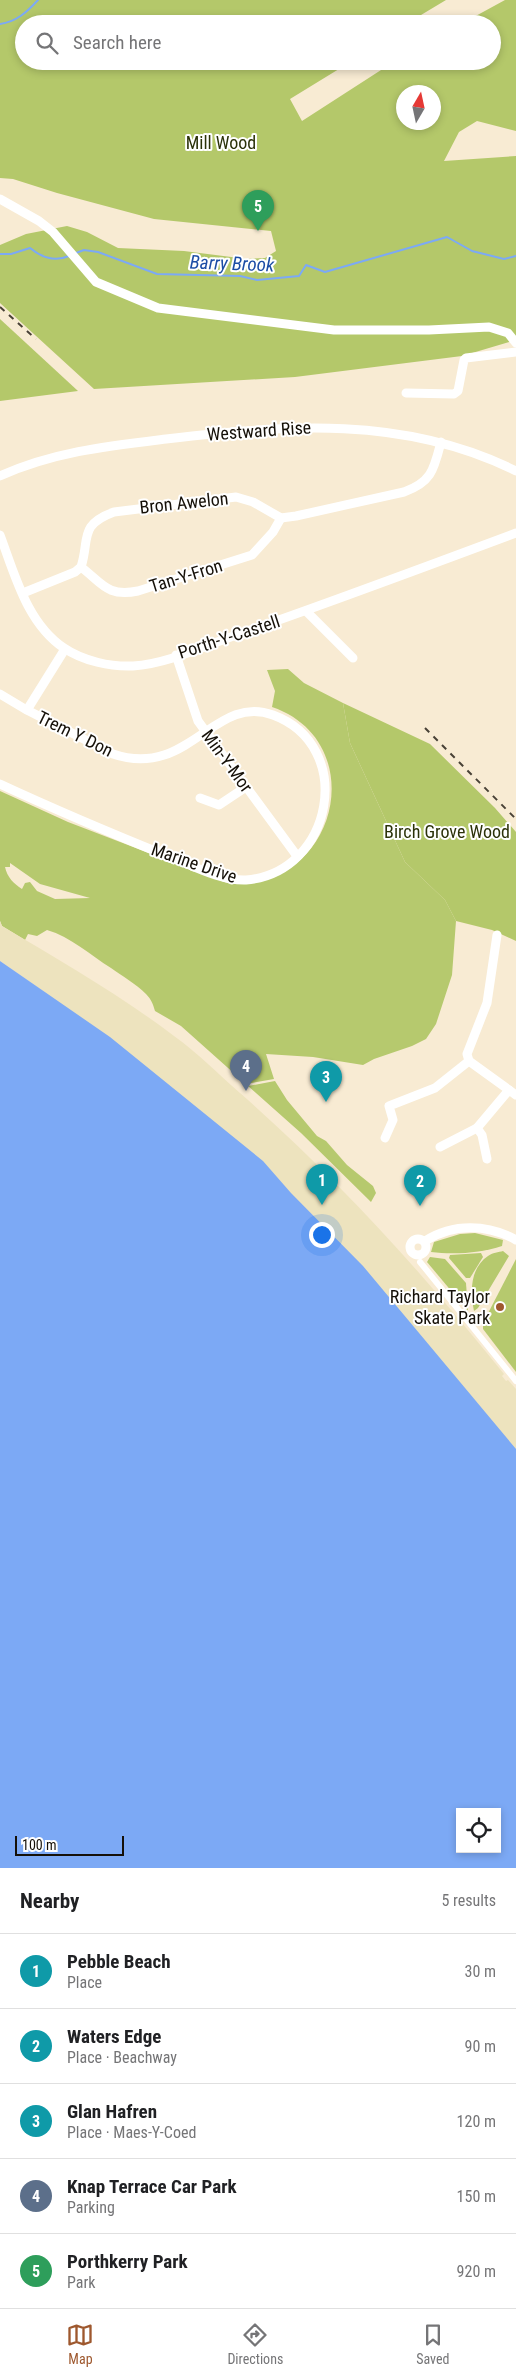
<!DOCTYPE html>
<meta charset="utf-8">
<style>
body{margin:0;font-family:"Roboto Condensed",sans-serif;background:#f2f2f2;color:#202124}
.controls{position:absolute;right:15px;bottom:15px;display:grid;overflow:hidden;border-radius:0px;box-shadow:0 2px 8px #0003}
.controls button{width:45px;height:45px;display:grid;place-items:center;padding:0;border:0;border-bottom:1px solid #e0e0e0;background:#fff;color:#202124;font:25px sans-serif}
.compass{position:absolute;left:396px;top:85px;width:45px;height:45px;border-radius:50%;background:#fff;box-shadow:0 2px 8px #0003;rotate:9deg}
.scale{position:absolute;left:15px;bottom:12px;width:109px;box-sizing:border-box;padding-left:5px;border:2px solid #151008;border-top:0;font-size:14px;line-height:18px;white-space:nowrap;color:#151008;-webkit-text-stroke:4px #fff;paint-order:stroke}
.you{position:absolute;left:321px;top:1234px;width:18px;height:18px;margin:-12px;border:4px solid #fff;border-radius:50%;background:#1a73e8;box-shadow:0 0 0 8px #1a73e833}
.badge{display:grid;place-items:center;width:32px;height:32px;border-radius:50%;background:#9e582e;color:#fff;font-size:16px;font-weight:700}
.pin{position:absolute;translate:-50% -41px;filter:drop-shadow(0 1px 2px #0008)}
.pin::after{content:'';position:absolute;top:26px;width:18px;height:15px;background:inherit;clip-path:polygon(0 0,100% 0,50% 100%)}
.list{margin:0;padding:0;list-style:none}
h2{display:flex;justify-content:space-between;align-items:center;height:65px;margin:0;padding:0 20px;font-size:21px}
h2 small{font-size:16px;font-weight:400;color:#757577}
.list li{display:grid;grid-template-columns:32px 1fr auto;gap:15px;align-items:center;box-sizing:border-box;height:75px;padding:0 20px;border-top:1px solid #e0e0e0}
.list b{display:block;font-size:19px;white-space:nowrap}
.list p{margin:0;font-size:16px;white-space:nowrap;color:#757577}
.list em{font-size:16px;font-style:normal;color:#757577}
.icon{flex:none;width:28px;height:28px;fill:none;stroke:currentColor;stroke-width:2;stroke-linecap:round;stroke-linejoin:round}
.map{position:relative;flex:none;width:516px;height:1868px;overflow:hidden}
.search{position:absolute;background:#fff;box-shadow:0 2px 8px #0003;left:15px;right:15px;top:15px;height:55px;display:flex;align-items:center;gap:12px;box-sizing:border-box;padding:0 18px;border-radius:28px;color:#757577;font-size:19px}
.sheet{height:440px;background:#fff}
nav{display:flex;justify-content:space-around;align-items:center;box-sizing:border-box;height:70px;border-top:1px solid #e0e0e0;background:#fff;font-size:14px;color:#757577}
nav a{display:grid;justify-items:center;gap:2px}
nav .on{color:#9e582e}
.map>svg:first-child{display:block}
.green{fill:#b6c96e;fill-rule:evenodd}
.forest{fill:#b4c86a;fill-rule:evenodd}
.sand{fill:#ede3be}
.water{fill:#7ca9f5;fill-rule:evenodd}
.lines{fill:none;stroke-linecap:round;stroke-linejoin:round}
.stream{stroke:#7ca9f5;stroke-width:2}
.pedestrian{stroke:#fff;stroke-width:6}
.minor{stroke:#fff;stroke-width:9}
.rail{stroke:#484136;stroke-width:2;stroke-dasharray:6 6;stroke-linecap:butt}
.poi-dot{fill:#9e582e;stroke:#fff;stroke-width:2}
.labels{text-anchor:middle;stroke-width:4;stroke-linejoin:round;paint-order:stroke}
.park-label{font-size:18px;fill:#2b3209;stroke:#fff}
.street-label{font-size:18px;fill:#151008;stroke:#fff}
.poi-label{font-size:18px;fill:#151008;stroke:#fff;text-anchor:end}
.water-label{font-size:19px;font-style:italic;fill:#1c4da5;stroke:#fff}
</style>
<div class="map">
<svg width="516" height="1868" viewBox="0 0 516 1868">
<rect width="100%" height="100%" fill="#f8ebd3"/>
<g class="green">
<path d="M288,669L304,683L343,703L350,743L405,862L445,900L456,921L452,975L436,1024L426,1039L412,1046L374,1059L363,1065L313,1057L266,1054L274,1079L246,1084L181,1026L155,1011C153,1004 151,999 146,994C136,984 122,976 111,968C90,955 71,937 47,930L37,936L28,934L25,940L2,926L0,921V791L68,822L227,883C339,892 372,741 272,707L275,691L267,670ZM10,863L40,884L90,898L55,899L37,891L30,882L25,883L22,889C14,884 7,877 5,867H10Z"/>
<polygon points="275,1081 287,1100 317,1136 326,1141 347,1165 373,1186 376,1193 371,1202 301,1133 248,1086"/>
<path d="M475,1233L503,1240L502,1246C481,1253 454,1255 431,1252L434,1242L460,1234Z"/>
<path d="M503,1251L509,1256L478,1308L474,1311C470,1292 470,1268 488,1256C492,1253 499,1252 503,1251Z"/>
<polygon points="481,1253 483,1257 470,1278 466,1278 449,1258 450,1255"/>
<polygon points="430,1257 445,1259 466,1283 468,1311 427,1262"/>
<polygon points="516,1259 516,1372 483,1329 483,1323"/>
</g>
<g class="forest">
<path d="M0,0H446L406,24H24V61H352L290,99L302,121L395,61H492V24H461L505,0H516V131L477,121L459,132L444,161L516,156V340L462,356L295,377L94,389L0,303V245L26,234L67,226L87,232L118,248L184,251L247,259L265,258L276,251L271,231L154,219L57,193L13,179L0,178ZM404,92H434V122H404Z"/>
<polygon points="0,319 78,391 0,401"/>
<polygon points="343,703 430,744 495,808 516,832 516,941 492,930 456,921 445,900 405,862 350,743"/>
</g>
<path class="sand" d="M0,921L2,926C61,961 120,995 174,1036C198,1053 218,1074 240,1093C338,1179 422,1272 504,1374L502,1376L506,1381L508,1380L516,1389V1483L43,991L0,961Z"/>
<path class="water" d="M0,961L110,1037L263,1161L291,1193L363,1266L516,1449V1868H0ZM460,1812H497V1849H460Z"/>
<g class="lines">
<g class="stream">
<path d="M0,24C16,22 27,12 38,0"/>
<polyline points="76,253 84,250 98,252 157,274 240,276 257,280 299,276 306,265 325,272 447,237 472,251 504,259 516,256"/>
<path d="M0,254H11L30,248C41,257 55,262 69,256"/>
</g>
<polyline class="pedestrian" points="420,1262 516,1381"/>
<g class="minor">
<polyline points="0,199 39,221 53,232 96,282 158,308 334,330 429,330 489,327 508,333 516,343"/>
<polyline points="406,393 454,394 458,391 464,360 466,358 516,352"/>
<path d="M0,476C53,452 108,446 166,439C286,425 404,415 516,471"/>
<path d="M0,535C15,575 27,623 64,648C83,661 111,667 133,666C168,664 209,644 242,633C334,601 425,567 516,533"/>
<path d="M81,567C103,584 107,597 138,591L252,555L273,532L281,518"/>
<path d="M23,593L75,572L81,567C90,540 78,525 114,512L236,497L253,502L281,518L296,516L404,492C432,482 434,469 441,442"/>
<polyline points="306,611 353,658"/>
<polyline points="176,655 198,721 297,856"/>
<path d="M0,694L25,709L113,754C189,780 214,693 273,715C357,746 333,873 246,880C221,881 193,866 170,857C113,834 56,810 0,784"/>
<polyline points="27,710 65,649"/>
<polyline points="200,798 219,805 246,787"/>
<polyline points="469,1061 516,1095"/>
<polyline points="477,1128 482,1135 487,1159"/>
<polyline points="385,1138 393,1120 389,1106 435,1088 469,1061 467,1054 487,1003 497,935"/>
<polyline points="440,1147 477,1128 509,1090"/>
<circle cx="418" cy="1247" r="8"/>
<path d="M425,1241C453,1223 488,1224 516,1240"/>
</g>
<g class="rail">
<polyline points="0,307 36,339"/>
<polyline points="425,728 516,819"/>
</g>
</g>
<circle class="poi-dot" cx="500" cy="1307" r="5"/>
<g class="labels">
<g class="park-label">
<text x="221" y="149">Mill Wood</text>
<text x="447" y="838">Birch Grove Wood</text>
</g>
<g class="street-label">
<text transform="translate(259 431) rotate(-4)" y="6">Westward Rise</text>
<text transform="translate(184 503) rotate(-6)" y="6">Bron Awelon</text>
<text transform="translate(186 576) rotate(-17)" y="6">Tan-Y-Fron</text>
<text transform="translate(229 637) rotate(-18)" y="6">Porth-Y-Castell</text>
<text transform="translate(75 734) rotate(26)" y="6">Trem Y Don</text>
<text transform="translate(227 761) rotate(54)" y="6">Min-Y-Mor</text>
<text transform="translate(194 863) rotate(19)" y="6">Marine Drive</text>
</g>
<g class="poi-label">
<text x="490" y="1303">Richard Taylor<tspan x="490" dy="21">Skate Park</tspan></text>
</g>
<g class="water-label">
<text transform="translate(232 263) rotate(2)" y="7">Barry Brook</text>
</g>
</g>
</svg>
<div class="controls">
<button><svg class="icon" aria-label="locate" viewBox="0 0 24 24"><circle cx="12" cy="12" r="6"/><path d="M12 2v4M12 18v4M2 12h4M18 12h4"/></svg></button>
</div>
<svg class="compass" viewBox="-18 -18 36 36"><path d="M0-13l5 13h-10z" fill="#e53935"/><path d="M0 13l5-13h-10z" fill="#757577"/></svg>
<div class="scale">100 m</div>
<div class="you"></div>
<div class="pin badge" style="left:322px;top:1205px;background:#0f9aa8">1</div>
<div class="pin badge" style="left:420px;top:1206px;background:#0f9aa8">2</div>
<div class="pin badge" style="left:326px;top:1102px;background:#0f9aa8">3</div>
<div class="pin badge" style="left:246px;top:1091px;background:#5c6f8a">4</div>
<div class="pin badge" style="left:258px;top:231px;background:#2e9e5b">5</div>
<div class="search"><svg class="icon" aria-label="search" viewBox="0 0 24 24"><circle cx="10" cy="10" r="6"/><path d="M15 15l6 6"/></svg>Search here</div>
</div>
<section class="sheet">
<h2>Nearby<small>5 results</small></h2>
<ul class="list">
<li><span class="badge" style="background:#0f9aa8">1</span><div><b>Pebble Beach</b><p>Place</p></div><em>30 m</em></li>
<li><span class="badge" style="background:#0f9aa8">2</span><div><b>Waters Edge</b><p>Place · Beachway</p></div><em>90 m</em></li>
<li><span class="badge" style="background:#0f9aa8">3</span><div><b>Glan Hafren</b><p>Place · Maes-Y-Coed</p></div><em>120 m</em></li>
<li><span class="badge" style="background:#5c6f8a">4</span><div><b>Knap Terrace Car Park</b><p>Parking</p></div><em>150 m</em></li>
<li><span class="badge" style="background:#2e9e5b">5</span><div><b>Porthkerry Park</b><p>Park</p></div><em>920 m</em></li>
</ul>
</section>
<nav>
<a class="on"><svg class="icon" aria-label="map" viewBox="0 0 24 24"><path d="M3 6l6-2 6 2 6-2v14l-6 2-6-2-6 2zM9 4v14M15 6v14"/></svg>Map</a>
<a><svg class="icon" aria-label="directions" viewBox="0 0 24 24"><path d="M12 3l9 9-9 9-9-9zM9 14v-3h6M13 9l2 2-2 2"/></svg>Directions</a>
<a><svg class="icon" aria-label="saved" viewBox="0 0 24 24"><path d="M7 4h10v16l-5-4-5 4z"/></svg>Saved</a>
</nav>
